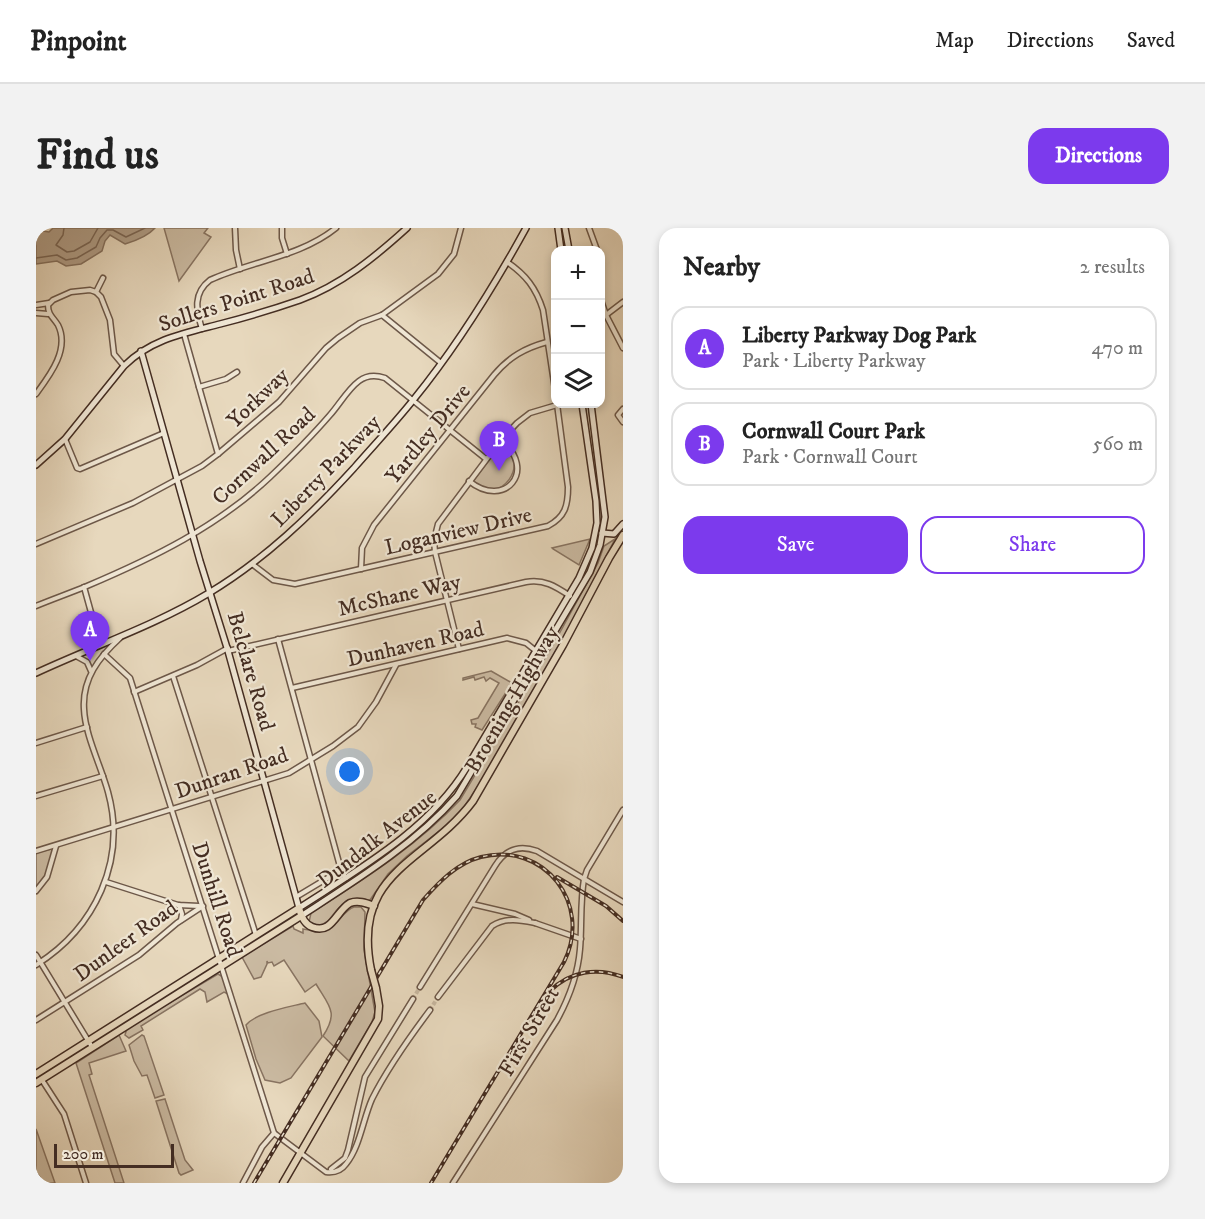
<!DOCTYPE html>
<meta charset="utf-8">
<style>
body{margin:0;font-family:"IM FELL DW Pica",serif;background:#f2f2f2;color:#222}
.controls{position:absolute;right:18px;top:18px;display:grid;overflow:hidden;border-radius:12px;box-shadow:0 3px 9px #0003}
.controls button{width:54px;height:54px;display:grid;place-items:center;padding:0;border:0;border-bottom:2px solid #e0e0e0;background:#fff;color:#222;font:30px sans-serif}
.scale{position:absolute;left:18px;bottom:15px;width:120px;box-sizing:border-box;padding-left:6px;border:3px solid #442d22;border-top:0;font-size:16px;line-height:21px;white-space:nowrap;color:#442d22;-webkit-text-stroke:4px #efe6d4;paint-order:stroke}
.you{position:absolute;left:314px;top:544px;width:21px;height:21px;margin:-15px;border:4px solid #fff;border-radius:50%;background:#1a73e8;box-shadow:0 0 0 9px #1a73e833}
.badge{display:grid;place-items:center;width:39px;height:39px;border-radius:50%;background:#7c3aed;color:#fff;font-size:20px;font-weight:700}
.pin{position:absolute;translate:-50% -50px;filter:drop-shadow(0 2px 3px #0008)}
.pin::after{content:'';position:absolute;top:32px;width:21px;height:18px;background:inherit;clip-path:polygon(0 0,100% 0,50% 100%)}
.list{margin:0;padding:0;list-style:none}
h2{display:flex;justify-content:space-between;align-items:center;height:78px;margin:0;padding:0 24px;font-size:26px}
h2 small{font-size:20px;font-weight:400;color:#767676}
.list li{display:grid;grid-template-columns:39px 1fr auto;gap:18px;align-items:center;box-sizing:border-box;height:84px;margin:0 12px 12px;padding:0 12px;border:2px solid #e0e0e0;border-radius:18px}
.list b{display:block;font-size:22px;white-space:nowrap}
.list p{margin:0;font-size:20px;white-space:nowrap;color:#767676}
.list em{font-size:20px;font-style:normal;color:#767676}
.actions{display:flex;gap:12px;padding:18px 24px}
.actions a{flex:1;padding:14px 0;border:2px solid #7c3aed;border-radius:18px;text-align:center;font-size:21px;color:#7c3aed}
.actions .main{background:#7c3aed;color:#fff}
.icon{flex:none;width:33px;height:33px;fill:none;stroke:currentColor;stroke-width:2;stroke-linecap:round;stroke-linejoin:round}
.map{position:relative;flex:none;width:587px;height:955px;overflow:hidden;border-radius:18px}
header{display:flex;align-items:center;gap:36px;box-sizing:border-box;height:84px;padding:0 30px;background:#fff;border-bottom:2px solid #e0e0e0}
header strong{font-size:28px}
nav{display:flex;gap:33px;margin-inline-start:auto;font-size:21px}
.intro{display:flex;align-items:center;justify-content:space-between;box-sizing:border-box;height:144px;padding:0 36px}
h1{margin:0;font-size:42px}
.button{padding:15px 27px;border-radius:18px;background:#7c3aed;color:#fff;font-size:21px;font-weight:700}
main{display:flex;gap:36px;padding:0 36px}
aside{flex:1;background:#fff;border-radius:18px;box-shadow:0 3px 9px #0003}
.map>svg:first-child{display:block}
.green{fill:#cbbba3;stroke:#887462;stroke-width:1.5}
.water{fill:#b09e88;stroke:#85715f;stroke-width:1.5}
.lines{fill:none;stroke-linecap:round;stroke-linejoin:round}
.shore{stroke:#7a6655;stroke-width:1.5}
.street-tunnel{stroke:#c6b69e;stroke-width:4;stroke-dasharray:4 2;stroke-linecap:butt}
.street-casing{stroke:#6d5849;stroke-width:7}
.secondary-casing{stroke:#442d22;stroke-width:8}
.primary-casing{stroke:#442d22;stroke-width:9}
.street{stroke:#efe6d4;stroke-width:4}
.secondary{stroke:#efe6d4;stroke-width:5}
.primary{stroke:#e7d8bd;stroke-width:6}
.rail-casing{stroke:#442d22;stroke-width:4}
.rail{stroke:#efe6d4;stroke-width:1.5;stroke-dasharray:4.5;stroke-linecap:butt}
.primary-bridge-casing{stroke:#442d22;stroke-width:9;stroke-linecap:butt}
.primary-bridge{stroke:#e7d8bd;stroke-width:6}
.labels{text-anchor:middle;stroke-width:4.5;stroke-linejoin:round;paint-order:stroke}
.street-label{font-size:22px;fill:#442d22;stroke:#efe6d4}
</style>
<header>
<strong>Pinpoint</strong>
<nav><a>Map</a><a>Directions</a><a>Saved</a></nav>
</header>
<div class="intro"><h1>Find us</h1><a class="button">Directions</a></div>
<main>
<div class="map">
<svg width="587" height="955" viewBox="0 0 587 955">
<rect width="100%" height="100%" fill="#e7d8bd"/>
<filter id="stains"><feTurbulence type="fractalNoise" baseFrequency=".00333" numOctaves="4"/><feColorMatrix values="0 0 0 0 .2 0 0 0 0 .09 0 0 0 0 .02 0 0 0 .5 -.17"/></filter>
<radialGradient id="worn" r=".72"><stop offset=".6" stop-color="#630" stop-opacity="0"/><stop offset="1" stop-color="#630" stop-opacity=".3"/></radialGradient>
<g class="green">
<polygon points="128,0 172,0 168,5 175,9 143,53"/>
<path d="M464,218C498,232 463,282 437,253Z"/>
<polygon points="554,311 543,337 517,321 516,320"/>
<path d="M579,311L534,398L446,552L426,582L415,594L371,628L352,646L334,672C327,673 316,673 309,676C295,682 297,697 278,698L273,694L275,685C328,651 381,618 424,572L517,417L562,335L568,318Z"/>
<polygon points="455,443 476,455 446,502 439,499 440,496 436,496 435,492 442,490 463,455 454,450 450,453 448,449 439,452 438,449 427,452 427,450"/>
<polygon points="15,621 17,624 10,647 0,661 0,625"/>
<path d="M318,679H325L329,684L328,722L339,784L336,794L313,833L287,808C303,784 293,778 280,756L269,764L248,732L238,738L236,734L232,735L231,733V736L225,749L218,751L206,729L257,698L258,701L267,705V701C273,702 282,704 287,703C301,700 306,683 318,679Z"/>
<polygon points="182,746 187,749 192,766 188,764 171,774 169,764 164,761 105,798 107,802 93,810 89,807 91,800"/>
<path d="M269,775L283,793L286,809L255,850L244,855L229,852L220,831L210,797C221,784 253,779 269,775Z"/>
<polygon points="83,807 90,823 53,835 56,846 53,847 88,955 79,955 40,835"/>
<polygon points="106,807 108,808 128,867 119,870 111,847 106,848 98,833 93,817"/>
<polygon points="129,871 149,932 157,942 145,947 143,945 120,873"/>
<polygon points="0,901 19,955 0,955 4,949 0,944"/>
</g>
<path class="water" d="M17,0H119C112,8 99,13 89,16L74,7L69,13L66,23L45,36L30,38L21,33L0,36V2L13,4Z"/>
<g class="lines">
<g class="shore">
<polyline points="28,0 27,7 20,17 31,24 38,23 54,14 62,0"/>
<polyline points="0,30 21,27 30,32 41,30 60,19 64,10 71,2 77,2 90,9 109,0"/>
</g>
<g class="street-tunnel">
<polyline points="377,771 384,759"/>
<polyline points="394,782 402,769"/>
</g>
<defs>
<g id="street">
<polyline points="199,0 200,22 204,41"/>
<polyline points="246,0 246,10 251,26"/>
<polyline points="553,0 561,22"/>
<polyline points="585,0 587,5"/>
<path d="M471,34C490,47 500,60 507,82L520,168"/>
<polyline points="60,64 67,50"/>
<polyline points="564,69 570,87 587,120"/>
<polyline points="0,77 13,75"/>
<polyline points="0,85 12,86"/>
<polyline points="346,87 405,135"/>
<polyline points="570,87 587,74"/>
<path d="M166,101C160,82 157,65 174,52C215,33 264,29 300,0"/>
<polyline points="148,106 182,226"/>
<polyline points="163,159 190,151 201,144"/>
<path d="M0,166C14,147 34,121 22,97C17,89 12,87 12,77L17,72L35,64L54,62L60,64L65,69L74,92L78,126L88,138"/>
<polyline points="587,181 582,187 587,194"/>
<polyline points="29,211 41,240 44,241 128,205"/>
<path d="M433,253C469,282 502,242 465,212"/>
<polyline points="0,316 97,275 166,238 182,226 243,174 290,120 302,110 324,95 346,87 402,46 418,26 425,0"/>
<path d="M216,336L237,352L259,356L512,298C529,289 532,278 532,259L521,176"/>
<path d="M325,341L326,320L338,297L458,147C473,129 489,120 511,114"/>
<polyline points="48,359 64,417"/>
<path d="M0,378C17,371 34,365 51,358C117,330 181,299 234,249C255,229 275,209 294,187C303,177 312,161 323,153C331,147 340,147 349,150L450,231"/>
<polyline points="242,411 305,642 310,650"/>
<polyline points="423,421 399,324 398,312 402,296 465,212 481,195 494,185 521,177"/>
<path d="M192,423L490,354C508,351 519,358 534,368"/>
<path d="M68,426L94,450L238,905L290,944C298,945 305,943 310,936C324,919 327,891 336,871C352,839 373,810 394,782"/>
<polyline points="40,428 51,434 55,443"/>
<polyline points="137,448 220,707"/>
<polyline points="256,460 471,410 490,415 500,423"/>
<polyline points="98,464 161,437 192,420"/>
<polyline points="0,515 51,499"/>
<polyline points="0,568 67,548"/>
<polyline points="0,623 253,545 297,518 322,499 340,474 360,437"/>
<polyline points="70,654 142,677 163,678"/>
<polyline points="0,663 11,649 20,618"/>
<polyline points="260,669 305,642"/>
<polyline points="436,676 479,686 493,692"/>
<polyline points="143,677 146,686 145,692"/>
<polyline points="499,695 545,711"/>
<polyline points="0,727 56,819"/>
<path d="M0,737C59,700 91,633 72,564C65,538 49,507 48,481C46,451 63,429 84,410"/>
<path d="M384,759L459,638C469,622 482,616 501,623L587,674"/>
<path d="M402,769L456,698C470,689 484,692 499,695"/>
<polyline points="0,792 103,727 141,695 167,678"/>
<polyline points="6,852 28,886 50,955"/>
<polyline points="295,941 309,930 312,922 329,849 377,771"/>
<polyline points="207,955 226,919 238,905"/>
<path d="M417,955L521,792C533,770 542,746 544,721C546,698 544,674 548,651L551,642L587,582"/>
</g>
<g id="secondary">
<polyline points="522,0 525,22"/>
<polyline points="529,0 533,22"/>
<path d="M105,123L164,333L192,423L263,680C323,641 393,602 431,539L543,350L556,320L561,295L560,273L546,176"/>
<path d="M0,237L29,211L88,138C115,111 149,105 184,96C211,89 238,81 264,72C305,57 339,29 371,0"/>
<polyline points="566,305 578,306 587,296"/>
<path d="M0,445C58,418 118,398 173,365C228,332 275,287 318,240C338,217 359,195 378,171C421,118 457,60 490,0"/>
<path d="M265,688C319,653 378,617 421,568L554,344L564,317L569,289L555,176"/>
</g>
<g id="primary">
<path d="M335,742C315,642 390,636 437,573L527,417L573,330L587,307"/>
<path d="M0,846L263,680C265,688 268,696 276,699C296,707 300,683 314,675C322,672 330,675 338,678"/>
<polyline points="0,855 265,688"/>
<polyline points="247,955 342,791 343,778 340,760"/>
</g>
</defs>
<use href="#street" class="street-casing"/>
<use href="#secondary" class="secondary-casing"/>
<use href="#primary" class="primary-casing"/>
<use href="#street" class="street"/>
<use href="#secondary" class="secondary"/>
<use href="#primary" class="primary"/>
<defs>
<g id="rail">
<polyline points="521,649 570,678 587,693"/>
<path d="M514,763C534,743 561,739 587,749"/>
<path d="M218,955L387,672C403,654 421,635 445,629C508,613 557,676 528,734L395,955"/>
</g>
</defs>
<use href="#rail" class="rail-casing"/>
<use href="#rail" class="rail"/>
<defs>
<polyline id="primary-bridge" points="335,742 340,760"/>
</defs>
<use href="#primary-bridge" class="primary-bridge-casing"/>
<use href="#primary-bridge" class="primary-bridge"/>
</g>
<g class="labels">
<g class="street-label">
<text transform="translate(200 71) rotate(-18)" y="8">Sollers Point Road</text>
<text transform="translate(221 169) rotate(-44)" y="8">Yorkway</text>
<text transform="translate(391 205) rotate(-51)" y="8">Yardley Drive</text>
<text transform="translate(227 227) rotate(-43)" y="8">Cornwall Road</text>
<text transform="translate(289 242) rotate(-46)" y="8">Liberty Parkway</text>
<text transform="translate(422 302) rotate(-13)" y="8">Loganview Drive</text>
<text transform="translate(363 366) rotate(-13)" y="8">McShane Way</text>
<text transform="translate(379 415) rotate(-13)" y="8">Dunhaven Road</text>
<text transform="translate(216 443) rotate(74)" y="8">Belclare Road</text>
<text transform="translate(475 471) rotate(-60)" y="8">Broening Highway</text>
<text transform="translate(195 544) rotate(-19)" y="8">Dunran Road</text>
<text transform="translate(340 610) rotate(-38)" y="8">Dundalk Avenue</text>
<text transform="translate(182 671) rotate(72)" y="8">Dunhill Road</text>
<text transform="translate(89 712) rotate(-36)" y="8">Dunleer Road</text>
<text transform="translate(492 803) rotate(-60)" y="8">First Street</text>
</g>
</g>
<rect width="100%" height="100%" filter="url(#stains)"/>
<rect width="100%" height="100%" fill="url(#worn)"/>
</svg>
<div class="controls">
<button>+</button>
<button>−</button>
<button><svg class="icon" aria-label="layers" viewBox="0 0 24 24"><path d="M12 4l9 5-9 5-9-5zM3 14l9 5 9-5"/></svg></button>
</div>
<div class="scale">200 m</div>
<div class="you"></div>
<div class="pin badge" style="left:54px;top:433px">A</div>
<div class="pin badge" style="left:463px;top:243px">B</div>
</div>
<aside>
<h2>Nearby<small>2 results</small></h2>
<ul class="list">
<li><span class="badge">A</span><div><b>Liberty Parkway Dog Park</b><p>Park · Liberty Parkway</p></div><em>470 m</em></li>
<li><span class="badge">B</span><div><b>Cornwall Court Park</b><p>Park · Cornwall Court</p></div><em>560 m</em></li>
</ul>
<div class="actions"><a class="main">Save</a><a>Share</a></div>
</aside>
</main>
